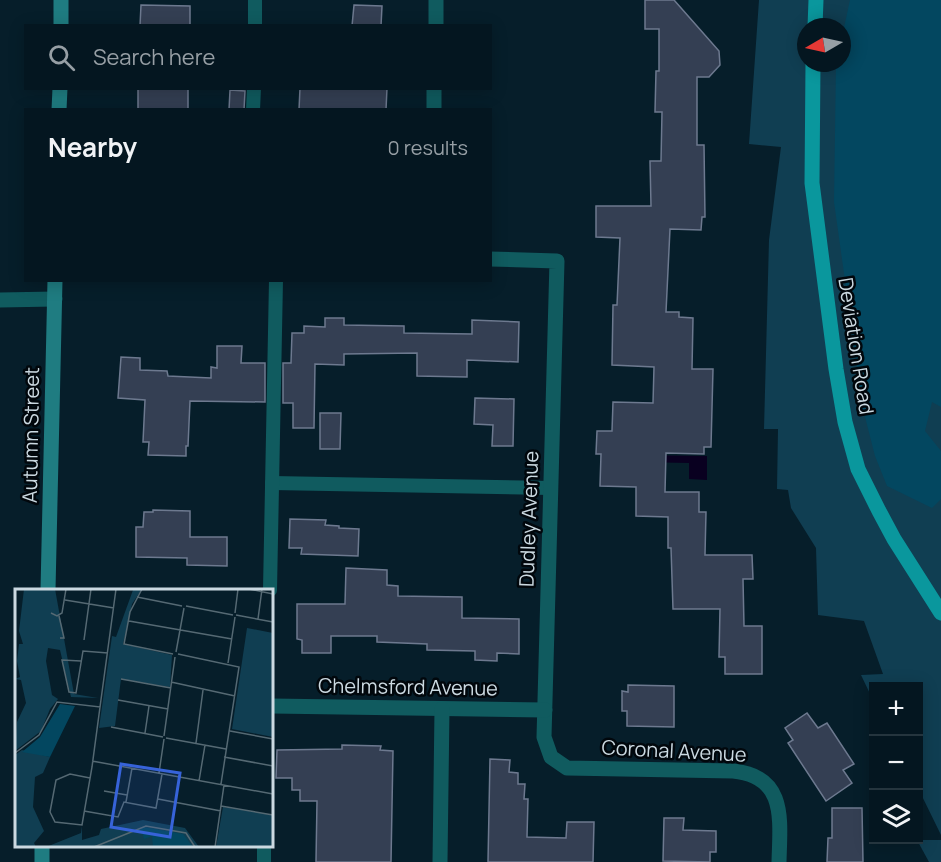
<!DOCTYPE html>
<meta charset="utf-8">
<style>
body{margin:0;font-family:Manrope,sans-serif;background:#12232d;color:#f1f3f6}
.controls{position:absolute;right:18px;bottom:18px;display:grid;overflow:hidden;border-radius:0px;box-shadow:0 3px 15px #0003}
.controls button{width:54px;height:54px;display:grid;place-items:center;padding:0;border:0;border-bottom:2px solid #25353e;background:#041620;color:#f1f3f6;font:30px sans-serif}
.compass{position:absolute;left:797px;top:18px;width:54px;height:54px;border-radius:50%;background:#041620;box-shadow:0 3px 15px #0003;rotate:261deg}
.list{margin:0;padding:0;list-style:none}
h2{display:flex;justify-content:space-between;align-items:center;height:78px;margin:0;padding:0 24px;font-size:26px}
h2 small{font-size:20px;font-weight:400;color:#979fa5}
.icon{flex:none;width:33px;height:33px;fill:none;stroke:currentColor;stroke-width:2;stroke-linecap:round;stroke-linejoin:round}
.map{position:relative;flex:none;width:941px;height:862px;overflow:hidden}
.search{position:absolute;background:#041620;box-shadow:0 3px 15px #0003;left:24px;top:24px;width:468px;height:66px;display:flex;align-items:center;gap:15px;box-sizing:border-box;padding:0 21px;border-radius:0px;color:#979fa5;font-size:22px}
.panel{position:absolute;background:#041620;box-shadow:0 3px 15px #0003;left:24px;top:108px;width:468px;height:174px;border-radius:0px}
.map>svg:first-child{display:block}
.green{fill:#103e52;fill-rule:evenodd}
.forest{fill:#034760}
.water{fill:#090020}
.building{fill:#343f53;stroke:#6d798f;stroke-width:1.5}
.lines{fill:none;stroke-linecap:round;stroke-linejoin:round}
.lane{stroke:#105b5f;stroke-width:14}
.street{stroke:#105b5f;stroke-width:15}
.secondary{stroke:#1f7c81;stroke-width:15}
.primary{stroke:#0a979d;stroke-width:15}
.labels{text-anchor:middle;stroke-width:5;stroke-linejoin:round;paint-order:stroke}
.street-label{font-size:20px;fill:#cbd9e1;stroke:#01070c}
.inset-road{fill:none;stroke:#556973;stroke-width:1.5}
.view{fill:#3763d9;fill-opacity:0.15;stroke:#3763d9;stroke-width:3}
.inset-edge{fill:none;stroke:#cbd9e1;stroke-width:3}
</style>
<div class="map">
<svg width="941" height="862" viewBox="0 0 941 862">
<rect width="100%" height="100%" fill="#061e2a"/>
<g class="green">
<path d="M759,0H941V835L919,790L918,686H874L873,700L861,675L883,674L864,621L818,615L816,548L791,508L788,490L777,489L778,429H764L769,240L781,147L749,144ZM806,27H842V63H806Z"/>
<polygon points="917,840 941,840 941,862 929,862"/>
</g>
<polygon class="forest" points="850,0 941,0 941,407 932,402 925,431 941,451 941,499 932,508 887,486 875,456 863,409 834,202 836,65 836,63 842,63 842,37"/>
<polygon class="water" points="636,455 707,456 707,480 689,479 689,463 636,462"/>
<g class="building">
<polygon points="645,0 674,0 719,51 720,65 709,77 697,77 697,145 704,145 705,217 702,217 701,230 670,229 666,312 679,312 679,317 693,318 692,369 713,369 711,447 704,447 704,454 666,453 665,492 699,492 699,512 706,512 705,555 752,555 753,579 743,579 744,626 762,626 762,674 725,674 725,657 719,657 720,609 673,609 671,548 668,548 668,517 636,516 636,487 600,486 601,454 596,454 597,431 612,431 613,402 653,403 654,367 612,365 613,305 617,305 620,238 596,237 596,206 651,206 650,161 661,161 662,112 655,112 656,71 659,71 659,29 645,29"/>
<polygon points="141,5 190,6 190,26 140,26"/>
<polygon points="354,5 382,6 381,26 352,26"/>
<rect x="138" y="88" width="50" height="22"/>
<polygon points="300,88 387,88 386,110 299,110"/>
<polygon points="230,90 245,91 244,110 229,110"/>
<polygon points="325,318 344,318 344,325 404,326 404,333 472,334 472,320 519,322 518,362 467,360 467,377 417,376 417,353 344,354 344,365 315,364 314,428 293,428 293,403 283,403 283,363 291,363 292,333 304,333 304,326 325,327"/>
<polygon points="217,346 242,346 241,363 265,363 265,402 190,401 188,446 186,446 186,456 148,455 149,442 143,442 145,400 118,398 121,357 140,358 140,370 167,371 168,376 211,378 211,367 217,368"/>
<polygon points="475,398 514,399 513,446 492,446 493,425 474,424"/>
<polygon points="320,413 341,413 340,449 320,449"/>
<polygon points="153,510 190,511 190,537 227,537 227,566 187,565 187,558 136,557 136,527 143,527 144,512 153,512"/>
<polygon points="290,519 326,520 325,525 339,526 339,528 359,529 358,556 301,554 302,548 289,548"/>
<polygon points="346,568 387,570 387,585 398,586 398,596 462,597 462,618 519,619 519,654 497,653 497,661 475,660 475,651 427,650 427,644 377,642 377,636 331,636 331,653 302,653 302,640 297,639 297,604 345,604"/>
<polygon points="628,685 674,686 674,727 627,726 627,711 622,711 622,691 628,692"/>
<polygon points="807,713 818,728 827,723 854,764 843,770 852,783 826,801 788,743 793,740 785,728"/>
<polygon points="342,745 381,746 380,750 393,751 391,862 316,862 317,801 300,801 300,790 292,790 292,778 276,778 277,750 342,749"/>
<polygon points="490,759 510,760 509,772 518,773 518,784 525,784 524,799 528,799 527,837 566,838 567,822 594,822 593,862 488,862"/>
<polygon points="832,808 862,808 863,862 827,862 828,838 832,838"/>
<polygon points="664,818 684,818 683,830 716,831 716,852 710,852 710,862 663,861"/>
</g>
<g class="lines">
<g class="lane">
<polyline points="255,26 255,0"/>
<polyline points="253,110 254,88"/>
<polyline points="272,483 551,488"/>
<polyline points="270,590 276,280"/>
<polyline points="264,862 264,846"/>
</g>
<g class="street">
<polyline points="436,26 436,0"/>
<polyline points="434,110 434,88"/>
<path d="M490,259L557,261L544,737L551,757L567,768L733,771C787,776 780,820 779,862"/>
<polyline points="0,300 55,299"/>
<polyline points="272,706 545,710"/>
<polyline points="440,862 442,709"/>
</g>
<g class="secondary">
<polyline points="61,26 61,0"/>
<polyline points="59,110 60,88"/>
<polyline points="48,590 55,280"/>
<polyline points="42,862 42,846"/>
</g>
<g class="primary">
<polyline points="815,27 816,0"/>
<polyline points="813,63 812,183 836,369 845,422 858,469 879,511 894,539 941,613"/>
</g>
</g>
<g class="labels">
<g class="street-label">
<text transform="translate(856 346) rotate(81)" y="7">Deviation Road</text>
<text transform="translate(31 435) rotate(-89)" y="7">Autumn Street</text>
<text transform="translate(529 519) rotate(-88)" y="7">Dudley Avenue</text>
<text transform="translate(408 687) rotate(1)" y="7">Chelmsford Avenue</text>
<text transform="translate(674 751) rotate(3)" y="7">Coronal Avenue</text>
</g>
</g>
<g transform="translate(15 589)">
<rect width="258" height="258" fill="#061e2a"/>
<path d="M9,0H40L59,105L83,109L56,108L45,61L33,59L31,72L37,106L43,110L35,120L26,142L0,162L2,133L11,114L6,91L0,90L5,88L2,72L4,55H8L4,42ZM127,0L117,15L108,55L157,66L155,98L106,90L100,137L84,139L97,47L101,48L118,1ZM232,39L258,44V148L217,140ZM7,161L35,168L28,184L20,188L18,218L29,242L19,254L21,258H0V166ZM208,218L258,226V258H201ZM128,231L170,239L184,258H31L66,244L67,237V251L84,246L86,240Z" fill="#103e52"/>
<path d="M45,115L60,117L35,168L7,163L25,148ZM128,238L168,245L178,258H138L137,247L129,250L127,243L120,242Z" fill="#034760"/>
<path class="inset-road" d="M127,0L115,23L109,55L158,65M234,0L258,5M122,8L167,17M50,11L99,19M171,17L218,26M36,24L42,27L47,24L51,0M220,24L223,0M221,26L258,33M44,27L49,49H45M243,30L247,0M114,32L217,50M69,51L76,0M161,63L169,19M163,65L224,78L206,195M66,72L47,71L54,103L61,104L68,62L93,64M213,74L220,28M106,90L156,99M156,93L220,107M103,111L153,120M96,138L148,148M215,142L258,150M130,144L134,117M149,147L160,68M151,149L211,160M181,154L188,101M0,164L24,146L42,113L85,118L101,0M209,168L258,177M77,172L258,205M144,184L149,150M75,189L55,185L41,191L35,223L40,233L67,236L77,178L85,118M184,192L190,156M89,202L112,206M143,210L206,222M111,213L117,179M206,217L258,226M69,222L103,228L109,213L141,219L147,185M79,258L131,237L171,244L180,258M200,258L209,196"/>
<path class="view" d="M106,175L165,184L155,248L96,238Z"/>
<rect width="258" height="258" class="inset-edge"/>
</g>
</svg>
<div class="controls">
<button>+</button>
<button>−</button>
<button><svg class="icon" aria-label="layers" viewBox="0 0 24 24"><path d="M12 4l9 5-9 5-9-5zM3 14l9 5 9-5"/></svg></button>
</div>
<svg class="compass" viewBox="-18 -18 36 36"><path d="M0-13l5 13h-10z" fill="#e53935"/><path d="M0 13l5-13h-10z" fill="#979fa5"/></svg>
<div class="search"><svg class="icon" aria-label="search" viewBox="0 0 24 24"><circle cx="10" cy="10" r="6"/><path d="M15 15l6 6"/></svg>Search here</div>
<section class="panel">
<h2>Nearby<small>0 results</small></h2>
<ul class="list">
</ul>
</section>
</div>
